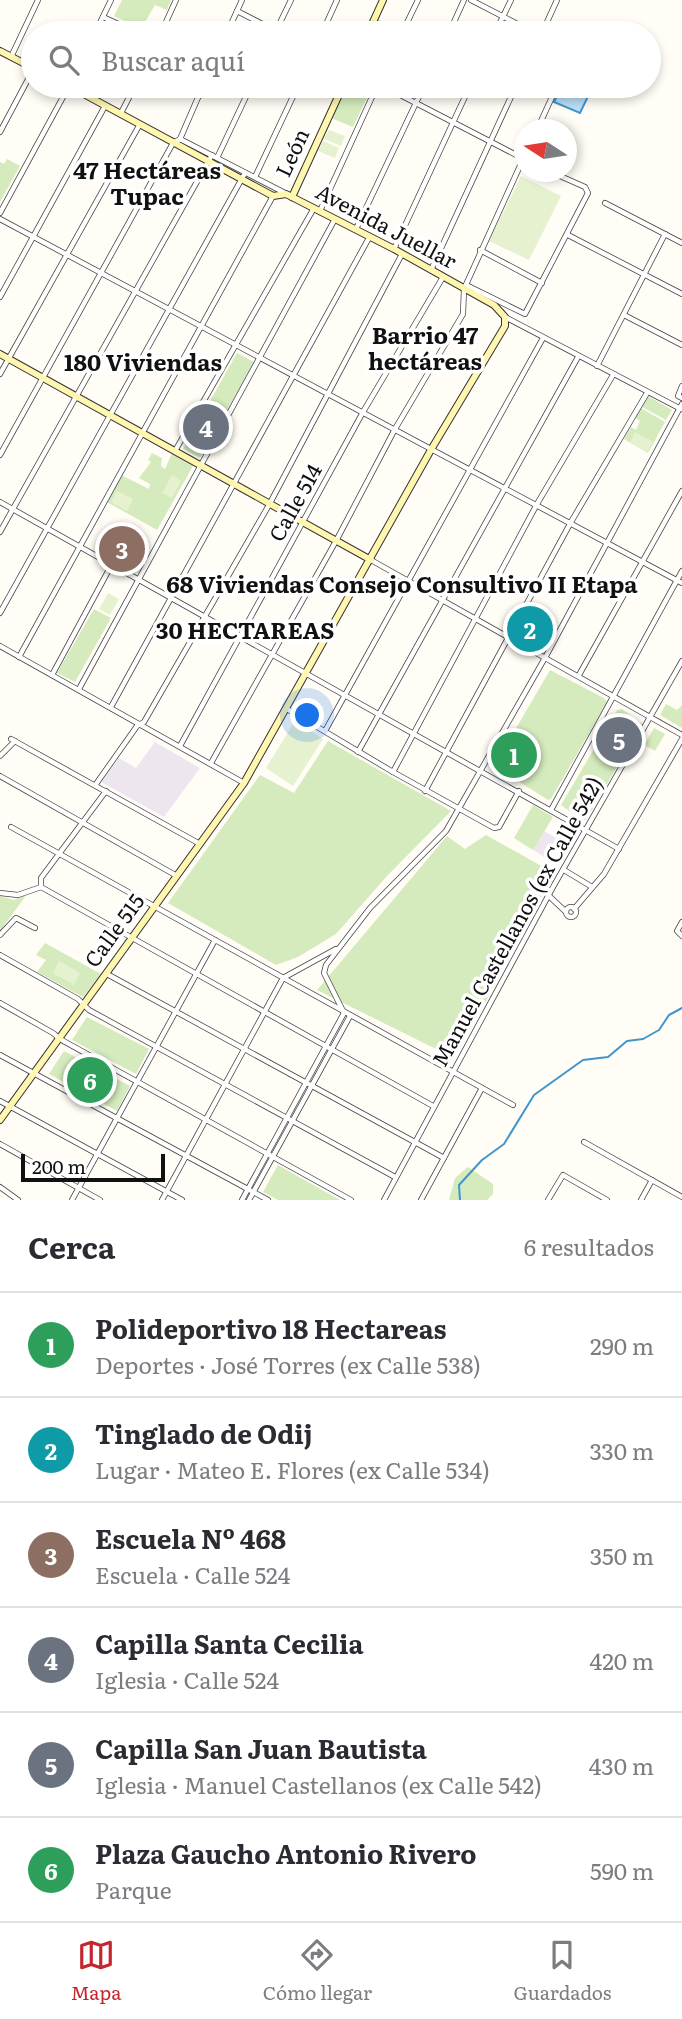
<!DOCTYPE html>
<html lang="es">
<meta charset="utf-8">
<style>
body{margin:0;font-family:Literata,serif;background:#f2f2f3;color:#2b2b33}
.compass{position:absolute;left:514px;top:119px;width:63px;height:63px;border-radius:50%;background:#fff;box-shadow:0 4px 10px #0003;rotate:282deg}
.scale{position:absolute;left:21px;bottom:18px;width:144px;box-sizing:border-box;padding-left:7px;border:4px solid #111;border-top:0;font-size:19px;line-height:24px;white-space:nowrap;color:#111;-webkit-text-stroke:5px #fff;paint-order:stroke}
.you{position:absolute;left:308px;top:716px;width:24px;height:24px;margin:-18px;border:5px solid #fff;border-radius:50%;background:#1a73e8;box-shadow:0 0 0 10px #1a73e833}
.badge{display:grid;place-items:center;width:46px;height:46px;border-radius:50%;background:#c4262e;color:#fff;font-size:23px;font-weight:700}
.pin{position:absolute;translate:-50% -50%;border:4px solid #fff;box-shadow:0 2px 7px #0006}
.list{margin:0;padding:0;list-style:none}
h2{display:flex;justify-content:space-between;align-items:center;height:91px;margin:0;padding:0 28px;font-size:30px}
h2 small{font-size:23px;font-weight:400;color:#7c7c81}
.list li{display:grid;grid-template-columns:46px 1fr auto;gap:21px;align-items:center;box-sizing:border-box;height:105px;padding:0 28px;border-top:2px solid #e1e1e2}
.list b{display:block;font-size:26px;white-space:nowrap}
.list p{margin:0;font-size:23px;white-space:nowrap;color:#7c7c81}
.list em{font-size:23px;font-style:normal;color:#7c7c81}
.icon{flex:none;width:38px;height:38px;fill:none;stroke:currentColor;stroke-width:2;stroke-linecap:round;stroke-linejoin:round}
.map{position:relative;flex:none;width:682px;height:1200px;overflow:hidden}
.search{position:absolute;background:#fff;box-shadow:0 4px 10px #0003;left:21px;right:21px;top:21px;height:77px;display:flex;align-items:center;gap:18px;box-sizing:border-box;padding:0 24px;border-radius:38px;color:#7c7c81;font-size:26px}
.sheet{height:721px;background:#fff}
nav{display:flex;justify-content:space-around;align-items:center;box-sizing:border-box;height:98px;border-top:2px solid #e1e1e2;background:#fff;font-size:19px;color:#7c7c81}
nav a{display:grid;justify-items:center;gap:4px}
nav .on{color:#c4262e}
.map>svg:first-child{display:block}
.industrial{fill:#eee6ef}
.green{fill:#d5ebbd}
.pitch{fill:#e6f2cf}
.water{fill:#b9e0f7;stroke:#3f96cf;stroke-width:2}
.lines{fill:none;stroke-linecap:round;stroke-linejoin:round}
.stream{stroke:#3f96cf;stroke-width:2}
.street-casing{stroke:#444;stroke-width:6}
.secondary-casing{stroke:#333;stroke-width:8}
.street{stroke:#fff;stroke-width:4.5}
.secondary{stroke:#fff6b0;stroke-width:6}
.labels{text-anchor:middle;stroke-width:7;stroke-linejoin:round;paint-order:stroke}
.street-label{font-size:21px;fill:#111;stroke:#fff}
.neighbourhood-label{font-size:23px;font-weight:bold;fill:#111;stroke:#fff}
</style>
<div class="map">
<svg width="682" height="1200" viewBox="0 0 682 1200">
<rect width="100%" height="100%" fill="#fffdf5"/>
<g class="industrial">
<polygon points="155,742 200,768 164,817 101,782 119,758 136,768"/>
<polygon points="544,831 558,839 548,859 533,850"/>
</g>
<g class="green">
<polygon points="122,0 171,0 167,10 155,5 145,22 149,25 146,31 114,16"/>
<polygon points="377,19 398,29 396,33 371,33"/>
<polygon points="346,86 372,87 353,127 331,118"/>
<polygon points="7,159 20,166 0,202 0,162 4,164"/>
<polygon points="237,353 254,362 200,458 183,449"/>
<polygon points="648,396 672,410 666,420 642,407"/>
<polygon points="641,408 665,422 648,453 624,439 631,427 636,430 640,421 635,418"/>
<polygon points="152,453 162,458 161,466 165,469 172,453 193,466 157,530 107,502 121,475 149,489 150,484 139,478 151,462 148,460"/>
<polygon points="94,609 111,618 75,682 57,673"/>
<polygon points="550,670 604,698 607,702 551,799 548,800 494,766"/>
<polygon points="666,704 677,710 682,705 682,728 660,715"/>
<polygon points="622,709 642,724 586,820 582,820 561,805 617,710"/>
<polygon points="654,728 665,734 655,751 644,745"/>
<polygon points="328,741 451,811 387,876 336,934 298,957 276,965 168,903 260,775 294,793"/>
<polygon points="533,805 553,817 533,850 514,838"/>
<polygon points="486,835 554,873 471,1029 438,1050 317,990 447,836 465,849"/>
<polygon points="24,895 25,897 0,931 0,896 14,900"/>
<polygon points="45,943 101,974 83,997 37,972 46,960 36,955"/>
<polygon points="87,1017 149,1049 136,1074 72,1040"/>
<polygon points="64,1051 130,1086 117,1111 49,1074"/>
<polygon points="278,1165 340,1200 278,1200 263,1192"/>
<polygon points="468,1167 493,1184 493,1194 487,1200 449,1200 455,1178"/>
</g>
<g class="pitch">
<polygon points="329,130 345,136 341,146 324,139"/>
<polygon points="323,141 339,148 335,158 318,151"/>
<polygon points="521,176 561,196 529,260 489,241"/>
<polygon points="635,432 653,442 647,452 630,442"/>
<polygon points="172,475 181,481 172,498 162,493"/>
<polygon points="117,491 133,499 127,511 111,502"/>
<polygon points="108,593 119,599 110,615 99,609"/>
<polygon points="295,721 323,739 293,786 266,768"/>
<polygon points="513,742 525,749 515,767 503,761"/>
<polygon points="59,961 80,973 74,985 53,973"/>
</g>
<polygon class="water" points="562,86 593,86 580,113 554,102"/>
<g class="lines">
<polyline class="stream" points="460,1200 459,1185 482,1160 504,1144 534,1095 583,1060 608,1057 627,1041 643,1039 659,1030 669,1015 682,1008"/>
<defs>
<g id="street">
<polyline points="471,0 535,33"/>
<polyline points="237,11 280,33"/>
<polyline points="103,17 138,33"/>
<polyline points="95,33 111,0"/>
<polyline points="161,33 176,0"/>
<polyline points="227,33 242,0"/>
<polyline points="275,33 291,0"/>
<polyline points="322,33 337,0"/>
<polyline points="402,33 418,0"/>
<polyline points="449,33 464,0"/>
<polyline points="495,33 511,0"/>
<polyline points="542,33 557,0"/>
<polyline points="11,57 38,0"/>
<polyline points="383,86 524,159"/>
<polyline points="121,113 135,86"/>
<polyline points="537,130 557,86"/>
<polyline points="0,132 33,70"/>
<polyline points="180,139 285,193"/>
<polyline points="180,139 203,86"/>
<polyline points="217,158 251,86"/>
<polyline points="255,177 298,86"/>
<polyline points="605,203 682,243"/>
<polyline points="320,211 377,86"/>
<polyline points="0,213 69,86"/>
<polyline points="0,219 682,583"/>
<polyline points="356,229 424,86"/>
<polyline points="568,235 682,294"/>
<polyline points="394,249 470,86"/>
<polyline points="480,250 542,283"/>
<polyline points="431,270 516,86"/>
<polyline points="466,285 525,314 588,193 585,187 551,172"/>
<polyline points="0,297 105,106"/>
<polyline points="624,315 682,345"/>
<polyline points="505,317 681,409"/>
<polyline points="597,366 665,234"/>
<polyline points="0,374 140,124"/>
<polyline points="682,386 678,396 682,398"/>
<polyline points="175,451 314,208"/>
<polyline points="0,455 173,143 180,139"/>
<polyline points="0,502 619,849"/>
<polyline points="0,532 212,155"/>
<polyline points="371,560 682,735"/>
<polyline points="0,613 245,173"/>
<polyline points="0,646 244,783"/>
<polyline points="19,657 273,196"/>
<polyline points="52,675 112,564"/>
<polyline points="579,675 682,491"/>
<polyline points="79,689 335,219"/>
<polyline points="111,707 370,236"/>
<polyline points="287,709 393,772 494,828 499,827 519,791"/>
<polyline points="325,731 543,338"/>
<polyline points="11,739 200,844"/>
<polyline points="180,746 363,412 443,277"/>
<polyline points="358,752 578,357"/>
<polyline points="0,756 15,741"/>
<polyline points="211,763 336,541 395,429 463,314 464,289 524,157"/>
<polyline points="393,772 537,504 613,375"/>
<polyline points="0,776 177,876"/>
<polyline points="96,784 137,726 144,722 269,505 402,254"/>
<polyline points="106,791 41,878 41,887 433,1106"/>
<polyline points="425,791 571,522 647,393"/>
<polyline points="551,810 682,571"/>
<polyline points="11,827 513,1105"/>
<polyline points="564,870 592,887"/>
<polyline points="0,893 18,895 41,887"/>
<polyline points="549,896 566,912"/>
<circle cx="571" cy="912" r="5"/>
<polyline points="574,909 604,874 682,739"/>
<polyline points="682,922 677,931 682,936"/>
<polyline points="0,935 16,918 35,928"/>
<polyline points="0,955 78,999 89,1010 395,1177"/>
<polyline points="107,974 444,1158"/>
<polyline points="0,1003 53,1033 60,1039 351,1200"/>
<polyline points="0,1055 268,1200"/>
<polyline points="0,1101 182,1200"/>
<polyline points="584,1142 682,1197"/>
<polyline points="0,1144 100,1200"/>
<polyline points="0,1187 18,1200"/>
<polyline points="72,1200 215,940"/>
<polyline points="162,1200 283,978 336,949"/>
<polyline points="242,1200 344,1013 324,973 326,965 370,908 446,831 546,656 682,404"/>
<polyline points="249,1200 350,1016"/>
<polyline points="384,1200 553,887 682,661"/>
<polyline points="421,1200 482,1088"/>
<polyline points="548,1200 563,1175 607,1200"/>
<polyline points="641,1200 652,1180"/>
</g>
<g id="secondary">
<polyline points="368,33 383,0"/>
<polyline points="0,51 33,68"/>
<polyline points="292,197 343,86"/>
<polyline points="0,354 371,560"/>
<polyline points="0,1120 244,783 432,448 505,326 505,317 494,305 394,249 286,194 273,196 69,86"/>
</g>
</defs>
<use href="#street" class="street-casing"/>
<use href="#secondary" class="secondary-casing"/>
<use href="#street" class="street"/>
<use href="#secondary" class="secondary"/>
</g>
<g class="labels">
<g class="street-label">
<text transform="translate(293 153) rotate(-65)" y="7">León</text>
<text transform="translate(386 227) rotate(28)" y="7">Avenida Juellar</text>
<text transform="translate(296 503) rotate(-61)" y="7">Calle 514</text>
<text transform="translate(518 922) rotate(-61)" y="7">Manuel Castellanos (ex Calle 542)</text>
<text transform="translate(115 931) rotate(-54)" y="7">Calle 515</text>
</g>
<g class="neighbourhood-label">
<text x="147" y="179">47 Hectáreas<tspan x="147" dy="26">Tupac</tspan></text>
<text x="425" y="344">Barrio 47<tspan x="425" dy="26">hectáreas</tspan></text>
<text x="143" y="371">180 Viviendas</text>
<text x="402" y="593">68 Viviendas Consejo Consultivo II Etapa</text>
<text x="245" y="639">30 HECTAREAS</text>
</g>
</g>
</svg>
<svg class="compass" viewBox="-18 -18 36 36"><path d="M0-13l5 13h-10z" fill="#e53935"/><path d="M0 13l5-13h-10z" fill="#7c7c81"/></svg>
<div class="scale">200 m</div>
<div class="you"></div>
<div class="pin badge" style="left:514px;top:755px;background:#2e9e5b">1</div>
<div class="pin badge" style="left:530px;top:629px;background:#0f9aa8">2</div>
<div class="pin badge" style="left:122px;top:549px;background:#8d6e63">3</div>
<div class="pin badge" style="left:206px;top:427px;background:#6b7280">4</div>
<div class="pin badge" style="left:619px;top:740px;background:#6b7280">5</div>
<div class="pin badge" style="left:90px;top:1080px;background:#2e9e5b">6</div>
<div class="search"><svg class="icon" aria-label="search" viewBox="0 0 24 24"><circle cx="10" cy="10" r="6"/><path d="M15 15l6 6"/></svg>Buscar aquí</div>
</div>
<section class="sheet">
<h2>Cerca<small>6 resultados</small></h2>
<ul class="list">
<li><span class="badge" style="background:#2e9e5b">1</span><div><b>Polideportivo 18 Hectareas</b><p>Deportes · José Torres (ex Calle 538)</p></div><em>290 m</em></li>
<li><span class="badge" style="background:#0f9aa8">2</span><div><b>Tinglado de Odij</b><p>Lugar · Mateo E. Flores (ex Calle 534)</p></div><em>330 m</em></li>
<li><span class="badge" style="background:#8d6e63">3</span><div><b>Escuela Nº 468</b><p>Escuela · Calle 524</p></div><em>350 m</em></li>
<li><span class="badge" style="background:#6b7280">4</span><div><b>Capilla Santa Cecilia</b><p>Iglesia · Calle 524</p></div><em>420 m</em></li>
<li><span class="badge" style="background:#6b7280">5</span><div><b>Capilla San Juan Bautista</b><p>Iglesia · Manuel Castellanos (ex Calle 542)</p></div><em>430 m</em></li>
<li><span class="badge" style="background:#2e9e5b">6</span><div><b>Plaza Gaucho Antonio Rivero</b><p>Parque</p></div><em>590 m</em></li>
</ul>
</section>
<nav>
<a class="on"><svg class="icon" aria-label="map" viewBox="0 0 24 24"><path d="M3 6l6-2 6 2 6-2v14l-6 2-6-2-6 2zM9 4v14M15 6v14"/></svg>Mapa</a>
<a><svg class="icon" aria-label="directions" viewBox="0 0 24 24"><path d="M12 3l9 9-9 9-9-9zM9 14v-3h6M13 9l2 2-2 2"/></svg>Cómo llegar</a>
<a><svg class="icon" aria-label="saved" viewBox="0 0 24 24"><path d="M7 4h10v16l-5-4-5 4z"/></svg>Guardados</a>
</nav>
